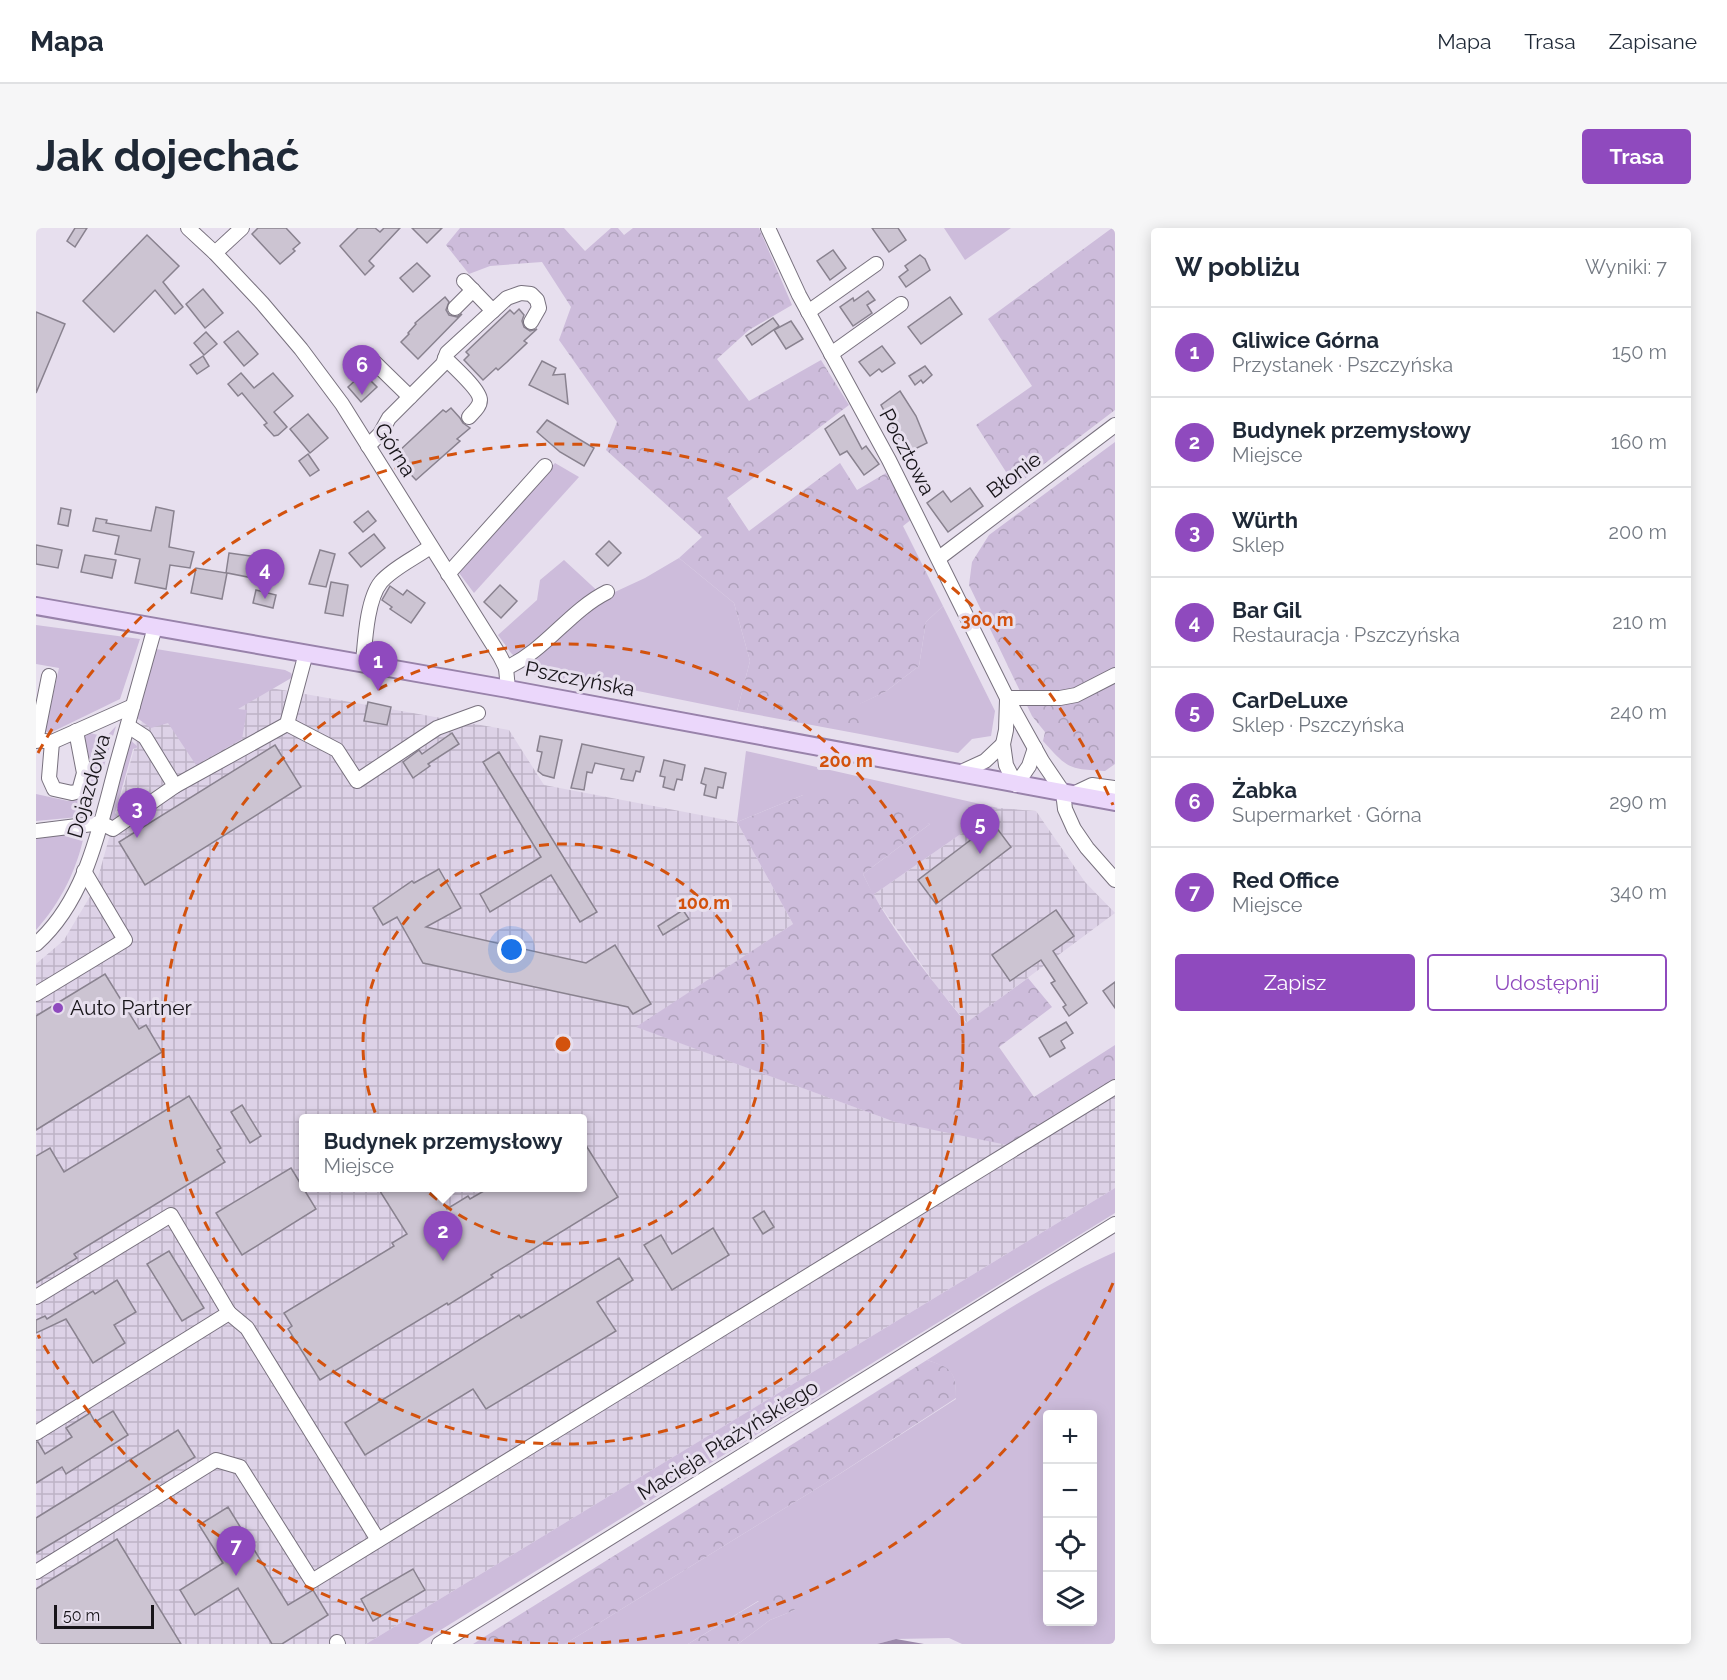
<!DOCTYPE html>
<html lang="pl">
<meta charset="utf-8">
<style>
body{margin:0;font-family:Raleway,sans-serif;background:#f6f6f7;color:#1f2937}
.controls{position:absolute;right:18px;bottom:18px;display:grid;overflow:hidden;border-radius:6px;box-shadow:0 3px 15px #0003}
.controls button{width:54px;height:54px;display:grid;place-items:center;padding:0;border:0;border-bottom:2px solid #e0e1e3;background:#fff;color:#1f2937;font:30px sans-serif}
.scale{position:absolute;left:18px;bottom:15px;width:100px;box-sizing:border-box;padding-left:6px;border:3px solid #18151a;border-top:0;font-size:16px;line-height:21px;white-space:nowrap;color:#18151a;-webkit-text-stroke:4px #e7dfee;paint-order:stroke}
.you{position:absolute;left:476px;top:722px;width:21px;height:21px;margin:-15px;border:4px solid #fff;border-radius:50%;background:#1a73e8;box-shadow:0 0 0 9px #1a73e833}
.badge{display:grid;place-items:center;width:39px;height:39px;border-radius:50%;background:#8f4abe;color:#fff;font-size:20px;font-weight:700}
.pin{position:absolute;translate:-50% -50px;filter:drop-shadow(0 2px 3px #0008)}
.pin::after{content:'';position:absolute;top:32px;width:21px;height:18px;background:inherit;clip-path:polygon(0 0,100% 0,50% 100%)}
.popup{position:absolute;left:263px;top:886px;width:288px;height:78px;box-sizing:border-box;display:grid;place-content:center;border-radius:6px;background:#fff;filter:drop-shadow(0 2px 4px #0005);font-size:20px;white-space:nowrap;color:#747a83}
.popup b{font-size:22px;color:#1f2937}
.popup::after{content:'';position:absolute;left:50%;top:100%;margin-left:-12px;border:12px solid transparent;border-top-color:#fff}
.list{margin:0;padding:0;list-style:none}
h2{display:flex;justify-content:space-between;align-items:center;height:78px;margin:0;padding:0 24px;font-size:26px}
h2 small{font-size:20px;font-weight:400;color:#747a83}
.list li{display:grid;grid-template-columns:39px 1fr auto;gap:18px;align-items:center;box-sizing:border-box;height:90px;padding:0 24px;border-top:2px solid #e0e1e3}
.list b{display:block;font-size:22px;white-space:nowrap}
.list p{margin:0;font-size:20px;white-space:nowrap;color:#747a83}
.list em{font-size:20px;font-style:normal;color:#747a83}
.actions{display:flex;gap:12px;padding:18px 24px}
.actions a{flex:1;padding:14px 0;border:2px solid #8f4abe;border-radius:6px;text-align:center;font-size:21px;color:#8f4abe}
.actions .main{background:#8f4abe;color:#fff}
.icon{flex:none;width:33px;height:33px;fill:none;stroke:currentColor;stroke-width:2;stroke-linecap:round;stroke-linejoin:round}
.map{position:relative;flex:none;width:1079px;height:1416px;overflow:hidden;border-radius:6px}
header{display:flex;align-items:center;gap:36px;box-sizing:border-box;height:84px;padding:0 30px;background:#fff;border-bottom:2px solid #e0e1e3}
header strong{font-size:28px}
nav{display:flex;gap:33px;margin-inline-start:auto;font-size:21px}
.intro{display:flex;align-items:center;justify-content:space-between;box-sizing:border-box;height:144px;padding:0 36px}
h1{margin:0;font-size:42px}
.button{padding:15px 27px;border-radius:6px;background:#8f4abe;color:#fff;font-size:21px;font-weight:700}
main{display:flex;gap:36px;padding:0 36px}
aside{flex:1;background:#fff;border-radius:6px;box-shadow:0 3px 15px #0003}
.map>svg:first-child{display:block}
.industrial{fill:url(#industrial-grid);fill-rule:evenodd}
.grass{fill:#cdbcdb;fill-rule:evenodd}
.forest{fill:url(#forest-crowns)}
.water{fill:#9b88aa}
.building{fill:#ccc4d2;stroke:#89828f;stroke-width:1.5}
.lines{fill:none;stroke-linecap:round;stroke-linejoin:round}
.minor-casing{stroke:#78717e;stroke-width:16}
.major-casing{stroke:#9882aa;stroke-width:20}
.minor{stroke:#fff;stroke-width:14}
.major{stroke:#ebd7fb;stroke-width:16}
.ring{fill:none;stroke:#d3520d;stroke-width:3;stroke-dasharray:10 8}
.poi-dot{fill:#8f4abe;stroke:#e7dfee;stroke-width:2}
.labels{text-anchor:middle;stroke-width:6;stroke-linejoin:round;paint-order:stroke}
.street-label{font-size:21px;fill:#18151a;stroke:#e7dfee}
.poi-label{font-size:21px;fill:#18151a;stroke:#e7dfee;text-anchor:start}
.centre{fill:#d3520d;stroke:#e7dfee;stroke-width:3}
.ring-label{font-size:18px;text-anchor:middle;font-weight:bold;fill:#d3520d;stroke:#e7dfee;stroke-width:6;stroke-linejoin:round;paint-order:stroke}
</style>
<header>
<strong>Mapa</strong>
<nav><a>Mapa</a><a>Trasa</a><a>Zapisane</a></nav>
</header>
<div class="intro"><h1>Jak dojechać</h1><a class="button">Trasa</a></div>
<main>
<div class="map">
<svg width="1079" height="1416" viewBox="0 0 1079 1416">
<defs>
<pattern id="industrial-grid" width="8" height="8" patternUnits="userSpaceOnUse" patternTransform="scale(1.5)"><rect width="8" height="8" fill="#ddd2e7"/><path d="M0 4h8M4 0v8" fill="none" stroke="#bdb3c6"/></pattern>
<pattern id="forest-crowns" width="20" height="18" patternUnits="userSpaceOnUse" patternTransform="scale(1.5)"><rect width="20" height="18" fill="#cdbcdb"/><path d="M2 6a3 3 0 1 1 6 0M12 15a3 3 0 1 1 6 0" fill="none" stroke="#afa1bb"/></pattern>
</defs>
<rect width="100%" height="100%" fill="#e7dfee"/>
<g class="industrial">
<path d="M121,440L473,502L508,557L701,594L757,696L601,799L859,894L1079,862V960L330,1416H0V736L28,712L59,660ZM268,890H546V960H268Z"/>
<polygon points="962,580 1000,583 1049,654 1079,685 931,795 901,759 837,667"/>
</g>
<g class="grass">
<polygon points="908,0 975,0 929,32"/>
<polygon points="519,235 543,249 438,365 423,345"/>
<polygon points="643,330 698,375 714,433 701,483 567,456 501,449 475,425 462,407 501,372 504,352 528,332 568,369 609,350"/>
<polygon points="907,378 959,483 955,508 936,511 922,525 824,506 823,476 849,464 883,438 890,394"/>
<polygon points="0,397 104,411 84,471 14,505 9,503 23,440 0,436"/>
<polygon points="120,421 249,442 255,445 257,449 202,481 211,482 206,511 160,537 132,495 115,500 101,490"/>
<polygon points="80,498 53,588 0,593 0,566 32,573 47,565 48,509 54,505 70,509"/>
<polygon points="93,511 102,519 97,521 79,585 86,591 83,597 72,591"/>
<polygon points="710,523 962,580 837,667 827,646 894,596 767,567 701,594"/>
<path d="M39,602L48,607C41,642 24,675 0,702V611Z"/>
<polygon points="1079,960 1079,985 382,1416 330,1416"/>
<path d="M1079,1024V1416H926L913,1410L860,1411L841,1416H702L734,1392L759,1382L722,1373L652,1416H529L788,1256L920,1171C920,1143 916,1141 891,1132C952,1094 1013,1053 1079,1024ZM1011,1186H1056V1394H1011Z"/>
</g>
<g class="forest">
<polygon points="424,0 528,0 549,23 575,0 582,0 588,7 597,0 723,0 756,77 713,102 681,131 713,173 785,132 813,177 691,270 713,303 804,235 821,262 850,245 876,291 867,298 907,378 890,394 883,438 849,464 824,476 824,506 701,483 714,433 698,375 643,330 666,309 570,222 581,194 523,112 535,79 506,34 454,38 433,46 410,17"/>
<polygon points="1076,0 1079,0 1079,182 979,258 940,197 996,158 952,91"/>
<path d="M1079,214V536L1069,543C1033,541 1032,541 1007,513L1009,504L996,488L933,357L936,334L953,307Z"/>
<path d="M808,563L894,596L827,646C851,697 895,751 930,795L992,750L1016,779L963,819L998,869L1079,817V853L1011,897L971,917L859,894L600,799L757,696L701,594L767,567Z"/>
<path d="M891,1132C916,1140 920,1143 920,1170L788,1256L529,1416H437Z"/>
<polygon points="741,1362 759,1382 734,1392 702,1416 652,1416"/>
</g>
<polygon class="water" points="860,1411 888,1416 841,1416"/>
<g class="building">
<polygon points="39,0 51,0 39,19 31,13"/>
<polygon points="222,0 250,0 264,15 257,21 259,23 244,36 216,6"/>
<polygon points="322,0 339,0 344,4 348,0 364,0 333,33 338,38 329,47 304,18"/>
<polygon points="376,0 406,0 391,15"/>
<polygon points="836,0 862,0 870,12 853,24"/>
<polygon points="111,7 143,38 127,54 147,79 139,86 119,62 78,104 47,73"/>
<polygon points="797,22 810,40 794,52 781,33"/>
<polygon points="884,27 889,31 894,42 870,59 863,49 872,42 869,38"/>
<polygon points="381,35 394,48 377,64 364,50"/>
<polygon points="167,61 187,85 169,100 150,76"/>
<polygon points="832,63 839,72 831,77 836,85 817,98 804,79 817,70 818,73"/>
<polygon points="409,69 413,74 410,82 413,87 421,89 426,86 382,131 365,114 373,106 372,105 380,96 379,95"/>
<polygon points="914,69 926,86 885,116 872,99"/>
<polygon points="483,81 488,87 486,93 488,99 494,103 501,101 488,113 491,115 471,134 462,142 460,140 447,152 428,132 433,127 430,124 474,82 478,86"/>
<polygon points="0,84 29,96 0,165"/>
<polygon points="737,90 743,98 716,117 710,108"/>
<polygon points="755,93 767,111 750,121 738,102"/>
<polygon points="202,103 222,126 208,138 188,114"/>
<polygon points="170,104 181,116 168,127 158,115"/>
<polygon points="846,118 859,135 846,144 843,141 834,148 823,134"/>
<polygon points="167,128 173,138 161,146 154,137"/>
<polygon points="506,133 520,140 517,147 529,146 532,176 493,157"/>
<polygon points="889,138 896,147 887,155 885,152 879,157 873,148"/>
<polygon points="205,145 218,160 237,145 257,168 238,184 251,199 242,207 238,208 228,197 231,195 206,165 202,168 192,156"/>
<polygon points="323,149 329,156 334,152 341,159 325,174 312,159"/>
<polygon points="864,163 880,188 891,215 871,225 845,177"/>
<polygon points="415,180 424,190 427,195 434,200 421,211 424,213 380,252 360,231 365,226 363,223 407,182 410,184"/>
<polygon points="272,186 292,210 274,225 254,201"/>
<polygon points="808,187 826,221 830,218 843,236 828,247 811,223 804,227 789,201"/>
<polygon points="511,192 558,220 548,238 524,224 501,204"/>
<polygon points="272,226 283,242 274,248 263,233"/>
<polygon points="934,260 947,278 912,304 891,275 907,263 915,274"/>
<polygon points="120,279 138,283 133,319 158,324 154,340 134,337 130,361 99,355 104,331 79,326 83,308 57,303 60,290 71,292 70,295 115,303"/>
<polygon points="25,280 35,282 32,298 22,296"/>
<polygon points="332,283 340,293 327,304 318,294"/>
<polygon points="338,306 349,320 325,339 313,325"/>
<polygon points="573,313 585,325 572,338 560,326"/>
<polygon points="0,317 26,322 22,340 0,336"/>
<polygon points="284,322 299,326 290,359 273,356"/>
<polygon points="193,325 221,329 217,350 191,345 186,371 155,365 160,340 190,345"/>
<polygon points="49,327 80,332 76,350 45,344"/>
<polygon points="295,354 312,357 307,388 289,385"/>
<polygon points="464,357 481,373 465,390 448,374"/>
<polygon points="354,358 367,367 371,362 389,375 375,395 354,381 356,379 346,372"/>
<polygon points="220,362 240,367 237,380 217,375"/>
<polygon points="332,474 355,479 351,497 328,493"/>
<polygon points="416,505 423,516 392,536 394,538 377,550 367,534 383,522 386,526"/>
<polygon points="504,508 526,512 518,550 507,547 502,543 506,524 501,523"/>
<polygon points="546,516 608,529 604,544 600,543 597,553 585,551 588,541 559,535 556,545 551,544 548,562 535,560"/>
<polygon points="239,517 265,559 109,657 83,614"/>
<polygon points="463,524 561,684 544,694 515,647 454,684 444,666 505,629 447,534"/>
<polygon points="628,532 649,537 646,552 641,551 638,562 627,559 629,549 624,548"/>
<polygon points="669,540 690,545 687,560 682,559 680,570 668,567 670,557 665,555"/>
<polygon points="957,595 975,619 900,676 882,652"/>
<polygon points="403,641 425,680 390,699 550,735 579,717 615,776 597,786 592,779 387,735 361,689 347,697 337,680 376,653 378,655"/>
<polygon points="647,682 653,691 627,707 622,698"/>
<polygon points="1020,682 1038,708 1017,723 1051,775 1033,788 1027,779 1030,777 1015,755 1019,753 1005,732 974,753 956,727"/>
<polygon points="69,746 103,801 110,797 126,824 0,902 0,788"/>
<polygon points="1079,754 1079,780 1067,763"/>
<polygon points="1030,794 1037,805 1025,813 1029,820 1014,829 1003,810"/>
<polygon points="153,868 185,920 181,922 189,934 38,1026 41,1030 0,1055 0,928 14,920 28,944"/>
<polygon points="206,877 225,908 214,915 195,884"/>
<polygon points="546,911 582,969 455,1047 457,1049 412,1077 411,1075 284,1152 252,1101 256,1098 248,1085 358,1018 356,1015 371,1006 342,960 398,960 411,981 432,968 434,971 453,960 546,960"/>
<polygon points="255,940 280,981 206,1027 180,985"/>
<polygon points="728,983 738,999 727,1006 717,990"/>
<polygon points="677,1000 693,1027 636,1062 608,1017 625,1007 636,1026"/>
<polygon points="133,1023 168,1080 146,1093 111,1036"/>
<polygon points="583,1030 597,1052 561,1074 580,1103 450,1181 437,1161 329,1227 309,1195 483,1087 485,1090"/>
<polygon points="81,1052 100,1084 78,1097 89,1115 57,1135 30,1091 0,1105 0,1092 9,1088 11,1091 57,1063 59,1066"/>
<polygon points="77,1183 92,1207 30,1246 26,1239 0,1255 0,1214 2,1214 9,1226 36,1209 30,1200 54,1185 59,1194"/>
<polygon points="142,1202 159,1229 0,1325 0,1290"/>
<polygon points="192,1279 252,1377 277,1362 292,1387 246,1416 236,1416 202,1360 159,1387 144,1362 187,1335 163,1297"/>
<polygon points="81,1311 145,1416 0,1416 0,1361"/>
<polygon points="377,1341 389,1362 337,1393 325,1371"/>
</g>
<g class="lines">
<defs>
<g id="minor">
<polyline points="152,0 179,25 226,75 265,121 306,176 464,428 470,440 472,461"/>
<polyline points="732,0 763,67 853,232 971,470 1006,533 1027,564 1029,581 1038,601 1051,620 1079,652"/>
<polyline points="179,25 206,0"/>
<polyline points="428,53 457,83"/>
<polyline points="419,80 437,62"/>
<polyline points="772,84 840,36"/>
<polyline points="795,126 865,76"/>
<path d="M409,130C417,138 444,162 444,172C444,179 437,184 433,189"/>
<polyline points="335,131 374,169"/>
<polyline points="332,218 344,206 353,190 407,136 411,125 471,70 485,65 495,66 501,72 503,80 495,94"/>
<polyline points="903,330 1079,197"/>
<polyline points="412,346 509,238"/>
<path d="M327,435C329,413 331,371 345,354C357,340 379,330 394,319"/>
<path d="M470,440C509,423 533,383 571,364"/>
<polyline points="971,470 1024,470 1040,467 1079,447"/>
<polyline points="971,472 970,502 967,516 970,537 980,557 993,538 999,520"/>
<polyline points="251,496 301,522 321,553 401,500 442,485"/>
<polyline points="0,512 16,514 97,478"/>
<polyline points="0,513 13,448"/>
<polyline points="16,514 13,550 18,561 36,565 43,563 48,545 40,503"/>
<polyline points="923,545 949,533 967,516"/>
<polyline points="139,558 251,496 270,425"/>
<polyline points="1037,566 1056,557 1079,560"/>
<polyline points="0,603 65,595 77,601 139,558 109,509 92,498"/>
<path d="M0,716C51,671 64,597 81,535C94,490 106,444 119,399"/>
<polyline points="0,766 89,712 48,643"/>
<polyline points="0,1069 135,987 193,1085"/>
<polyline points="0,1205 193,1085 211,1100 342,1312"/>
<polyline points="0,1344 180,1232 204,1239 276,1353 1079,859"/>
<polyline points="301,1414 302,1416"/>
<polyline points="403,1416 1079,996"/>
</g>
<polyline id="major" points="0,378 472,461 1079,574"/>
</defs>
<use href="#minor" class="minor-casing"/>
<use href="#major" class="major-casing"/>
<use href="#minor" class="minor"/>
<use href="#major" class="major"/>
</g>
<g class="ring">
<circle cx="527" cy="816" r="200"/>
<circle cx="527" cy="816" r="400"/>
<path d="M1077 1055A600 600 0 0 1 532 1416M522 1416A600 600 0 0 1 2 1107M2 525A600 600 0 0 1 1077 577"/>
</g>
<circle class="poi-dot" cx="22" cy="780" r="6"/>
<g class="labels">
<g class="street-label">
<text transform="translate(359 222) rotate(58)" y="7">Górna</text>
<text transform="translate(871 224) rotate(62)" y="7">Pocztowa</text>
<text transform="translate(978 247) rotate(-37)" y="7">Błonie</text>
<text transform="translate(544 451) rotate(11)" y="7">Pszczyńska</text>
<text transform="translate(53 558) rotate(-74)" y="7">Dojazdowa</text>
<text transform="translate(692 1212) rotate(-32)" y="7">Macieja Płażyńskiego</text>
</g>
<g class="poi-label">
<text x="34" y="787">Auto Partner</text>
</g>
</g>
<circle cx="527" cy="816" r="9" class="centre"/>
<g class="ring-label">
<text x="951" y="398">300 m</text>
<text x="810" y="539">200 m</text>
<text x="668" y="681">100 m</text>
</g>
</svg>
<div class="controls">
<button>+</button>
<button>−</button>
<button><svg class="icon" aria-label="locate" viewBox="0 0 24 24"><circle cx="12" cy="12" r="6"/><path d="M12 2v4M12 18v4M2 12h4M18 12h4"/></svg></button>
<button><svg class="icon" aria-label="layers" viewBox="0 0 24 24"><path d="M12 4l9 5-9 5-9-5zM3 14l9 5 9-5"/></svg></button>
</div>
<div class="scale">50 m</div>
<div class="you"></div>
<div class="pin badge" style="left:342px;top:463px">1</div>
<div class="pin badge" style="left:407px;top:1033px">2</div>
<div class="popup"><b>Budynek przemysłowy</b>Miejsce</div>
<div class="pin badge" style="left:101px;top:610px">3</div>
<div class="pin badge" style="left:229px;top:371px">4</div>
<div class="pin badge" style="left:944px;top:626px">5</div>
<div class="pin badge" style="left:326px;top:167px">6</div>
<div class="pin badge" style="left:200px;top:1348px">7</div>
</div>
<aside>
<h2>W pobliżu<small>Wyniki: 7</small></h2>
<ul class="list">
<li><span class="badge">1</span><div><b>Gliwice Górna</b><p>Przystanek · Pszczyńska</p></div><em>150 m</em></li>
<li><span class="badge">2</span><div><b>Budynek przemysłowy</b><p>Miejsce</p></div><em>160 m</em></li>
<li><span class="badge">3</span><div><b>Würth</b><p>Sklep</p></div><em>200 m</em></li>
<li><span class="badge">4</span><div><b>Bar Gil</b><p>Restauracja · Pszczyńska</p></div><em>210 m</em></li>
<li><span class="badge">5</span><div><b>CarDeLuxe</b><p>Sklep · Pszczyńska</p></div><em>240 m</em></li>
<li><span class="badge">6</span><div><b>Żabka</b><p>Supermarket · Górna</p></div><em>290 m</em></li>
<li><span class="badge">7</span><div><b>Red Office</b><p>Miejsce</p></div><em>340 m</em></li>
</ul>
<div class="actions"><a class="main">Zapisz</a><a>Udostępnij</a></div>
</aside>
</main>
